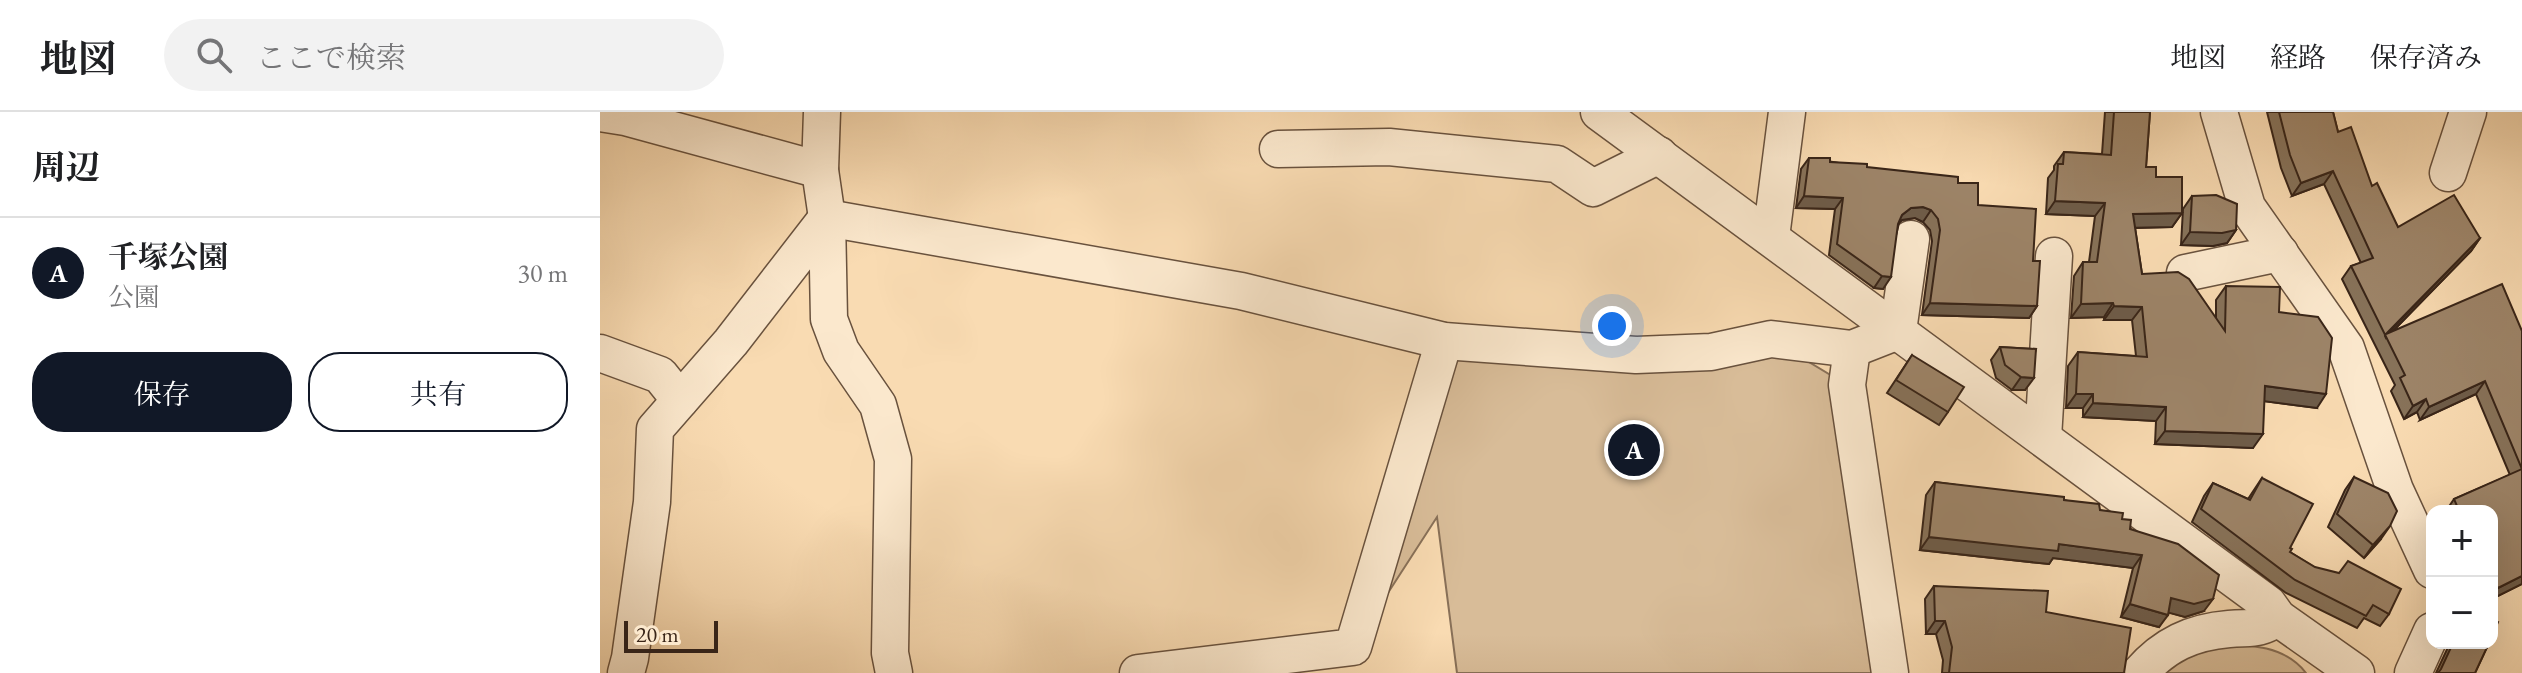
<!DOCTYPE html>
<html lang="ja">
<meta charset="utf-8">
<style>
body{margin:0;font-family:"EB Garamond","Noto Serif JP",serif;background:#f2f2f2;color:#202124}
.controls{position:absolute;right:24px;bottom:24px;display:grid;overflow:hidden;border-radius:16px;box-shadow:0 8px 32px #0002}
.controls button{width:72px;height:72px;display:grid;place-items:center;padding:0;border:0;border-bottom:2px solid #e0e0e0;background:#fff;color:#202124;font:40px sans-serif}
.scale{position:absolute;left:24px;bottom:20px;width:94px;box-sizing:border-box;padding-left:8px;border:4px solid #392518;border-top:0;font-size:22px;line-height:28px;white-space:nowrap;color:#392518;-webkit-text-stroke:6px #fbe8cd;paint-order:stroke}
.you{position:absolute;left:1012px;top:214px;width:28px;height:28px;margin:-20px;border:6px solid #fff;border-radius:50%;background:#1a73e8;box-shadow:0 0 0 12px #1a73e833}
.badge{display:grid;place-items:center;width:52px;height:52px;border-radius:50%;background:#111827;color:#fff;font-size:26px;font-weight:700}
.pin{position:absolute;translate:-50% -50%;border:4px solid #fff;box-shadow:0 2px 8px #0006}
.list{margin:0;padding:0;list-style:none}
h2{display:flex;justify-content:space-between;align-items:center;height:104px;margin:0;padding:0 32px;font-size:34px}
h2 small{font-size:26px;font-weight:400;color:#757577}
.list li{display:grid;grid-template-columns:52px 1fr auto;gap:24px;align-items:center;box-sizing:border-box;height:112px;padding:0 32px;border-top:2px solid #e0e0e0}
.list b{display:block;font-size:30px;white-space:nowrap}
.list p{margin:0;font-size:26px;white-space:nowrap;color:#757577}
.list em{font-size:26px;font-style:normal;color:#757577}
.actions{display:flex;gap:16px;padding:24px 32px}
.actions a{flex:1;padding:18px 0;border:2px solid #111827;border-radius:32px;text-align:center;font-size:28px;color:#111827}
.actions .main{background:#111827;color:#fff}
.icon{flex:none;width:44px;height:44px;fill:none;stroke:currentColor;stroke-width:2;stroke-linecap:round;stroke-linejoin:round}
.map{position:relative;flex:none;width:1922px;height:561px;overflow:hidden}
header{display:flex;align-items:center;gap:48px;box-sizing:border-box;height:112px;padding:0 40px;background:#fff;border-bottom:2px solid #e0e0e0}
header strong{font-size:38px}
nav{display:flex;gap:44px;margin-inline-start:auto;font-size:28px}
.search{width:560px;height:72px;background:#f2f2f2;display:flex;align-items:center;gap:20px;box-sizing:border-box;padding:0 28px;border-radius:44px;color:#757577;font-size:30px}
main{display:flex}
aside{flex:1;background:#fff}
.map>svg:first-child{display:block}
.green{fill:#d8bc98;stroke:#887058;stroke-width:2}
.lines{fill:none;stroke-linecap:round;stroke-linejoin:round}
.minor-casing{stroke:#69523e;stroke-width:39}
.minor{stroke:#fbe8cd;stroke-width:36}
.wall{fill:#877259;stroke:#392518;stroke-width:2}
.shaded-wall{fill:#6e5c49;stroke:#392518;stroke-width:2}
.building{fill:#9d8468;stroke:#392518;stroke-width:2}
</style>
<header>
<strong>地図</strong>
<div class="search"><svg class="icon" aria-label="search" viewBox="0 0 24 24"><circle cx="10" cy="10" r="6"/><path d="M15 15l6 6"/></svg>ここで検索</div>
<nav><a>地図</a><a>経路</a><a>保存済み</a></nav>
</header>
<main>
<aside>
<h2>周辺<small></small></h2>
<ul class="list">
<li><span class="badge">A</span><div><b>千塚公園</b><p>公園</p></div><em>30 m</em></li>
</ul>
<div class="actions"><a class="main">保存</a><a>共有</a></div>
</aside>
<div class="map">
<svg width="1922" height="561" viewBox="0 0 1922 561">
<rect width="100%" height="100%" fill="#f9dbb2"/>
<filter id="stains"><feTurbulence type="fractalNoise" baseFrequency=".0025" numOctaves="4"/><feColorMatrix values="0 0 0 0 .2 0 0 0 0 .09 0 0 0 0 .02 0 0 0 .5 -.17"/></filter>
<radialGradient id="worn" r=".72"><stop offset=".6" stop-color="#630" stop-opacity="0"/><stop offset="1" stop-color="#630" stop-opacity=".3"/></radialGradient>
<g class="green">
<polygon points="1171,227 1247,273 1290,561 857,561 837,405 753,535 844,229"/>
<path d="M1609,532C1644,533 1683,531 1706,561H1551Z"/>
</g>
<g class="lines">
<defs>
<g id="minor">
<polyline points="222,0 220,58 227,106 229,207 241,239 278,293 293,347 290,541 294,561"/>
<polyline points="999,0 1668,492 1678,506 1756,561"/>
<polyline points="1619,0 1647,95 1746,236 1795,378 1832,458"/>
<polyline points="0,1 25,5 220,58"/>
<polyline points="678,37 789,35 957,52 993,76 1059,43"/>
<polyline points="1848,61 1868,0"/>
<polyline points="227,106 641,179 844,229 1036,243 1111,240 1171,227 1252,237 1298,219 1311,127"/>
<polyline points="1171,125 1187,0"/>
<polyline points="1585,161 1680,141"/>
<polyline points="1252,237 1247,273 1290,561"/>
<polyline points="0,241 60,263 80,288"/>
<polyline points="1443,326 1454,144"/>
<polyline points="26,561 30,546 52,390 55,317 131,230 227,106"/>
<polyline points="538,561 753,535 844,229"/>
<path d="M1540,561C1564,533 1592,520 1629,517C1653,515 1656,519 1678,506"/>
<polyline points="1813,561 1832,519"/>
</g>
</defs>
<use href="#minor" class="minor-casing"/>
<use href="#minor" class="minor"/>
</g>
<g class="wall">
<polygon points="1505,0 1550,0 1546,55 1556,65 1582,101 1572,115 1535,116 1542,162 1616,206 1616,188 1626,174 1679,200 1717,296 1664,289 1653,336 1555,332 1556,309 1483,305 1483,296 1466,296 1468,254 1478,240 1536,244 1532,208 1504,208 1504,205 1471,206 1474,164 1483,150 1489,150 1495,104 1446,102 1448,66 1454,58 1454,54 1464,40 1502,42"/>
<polygon points="1667,0 1733,0 1738,20 1798,115 1880,126 1871,139 1793,219 1922,219 1922,472 1892,487 1892,399 1846,399 1854,387 1910,363 1876,282 1820,308 1817,300 1804,307 1791,279 1795,273 1742,167 1751,154 1761,151 1724,72 1692,84 1681,56"/>
<polygon points="1209,46 1358,71 1378,93 1433,149 1437,194 1429,206 1322,203 1332,129 1330,118 1323,110 1315,106 1302,108 1299,111 1283,177 1274,176 1229,143 1235,97 1196,96 1201,57"/>
<polygon points="1592,84 1636,118 1627,131 1613,134 1581,133 1583,97"/>
<polygon points="1400,235 1436,237 1425,278 1412,278 1396,266 1391,248"/>
<polygon points="1312,243 1348,300 1339,313 1287,281"/>
<polygon points="1754,365 1781,427 1764,446 1728,415 1745,378"/>
<polygon points="1662,366 1690,436 1690,440 1789,502 1780,514 1764,506 1757,516 1686,481 1592,410 1604,384 1613,371 1648,387"/>
<polygon points="1335,370 1464,388 1500,398 1522,407 1604,499 1585,505 1568,500 1559,515 1521,505 1533,456 1453,446 1449,452 1320,438 1326,383"/>
<polygon points="1334,474 1446,500 1524,561 1342,561 1343,548 1336,522 1326,522 1325,487"/>
<polygon points="1850,531 1889,531 1875,561 1836,561"/>
</g>
<g class="shaded-wall">
<polygon points="1733,59 1724,72 1692,84 1701,71"/>
<polygon points="1204,84 1243,86 1235,97 1196,96"/>
<polygon points="1455,89 1505,91 1495,104 1446,102"/>
<polygon points="1323,95 1331,98 1323,110 1315,106 1302,108 1294,115 1302,103 1311,96"/>
<polygon points="1582,101 1572,115 1523,116 1533,102"/>
<polygon points="1636,118 1627,131 1613,134 1581,133 1590,120"/>
<polygon points="1880,126 1871,139 1786,226 1785,224"/>
<polygon points="1282,164 1291,165 1283,177 1274,176"/>
<polygon points="1330,191 1437,194 1429,206 1322,203"/>
<polygon points="1513,191 1504,205 1471,206 1481,192"/>
<polygon points="1514,194 1542,195 1532,208 1504,208"/>
<polygon points="1421,265 1434,266 1425,278 1412,278"/>
<polygon points="1885,269 1876,282 1820,308 1829,295"/>
<polygon points="1665,274 1726,282 1717,296 1655,288"/>
<polygon points="1476,282 1493,282 1483,296 1466,296"/>
<polygon points="1826,287 1817,300 1804,307 1813,294"/>
<polygon points="1493,291 1566,295 1556,309 1483,305"/>
<polygon points="1565,319 1663,322 1653,336 1555,332"/>
<polygon points="1790,414 1781,427 1764,446 1773,433"/>
<polygon points="1329,425 1459,432 1542,443 1533,456 1453,446 1449,452 1320,438"/>
<polygon points="1922,464 1922,472 1892,487 1892,484 1898,476"/>
<polygon points="1571,486 1613,487 1604,499 1585,505 1562,499"/>
<polygon points="1530,492 1568,503 1559,515 1521,505"/>
<polygon points="1335,509 1345,509 1336,522 1326,522"/>
</g>
<g class="building">
<polygon points="1514,0 1550,0 1546,55 1556,55 1556,65 1582,65 1582,101 1533,102 1542,162 1578,160 1589,167 1625,219 1626,174 1680,175 1679,200 1718,205 1732,226 1726,282 1665,274 1663,322 1565,319 1566,295 1493,291 1493,282 1476,282 1478,240 1547,245 1542,195 1514,194 1513,191 1481,192 1483,150 1497,150 1505,91 1455,89 1458,52 1463,52 1464,40 1511,43"/>
<polygon points="1679,0 1733,0 1738,20 1751,15 1772,74 1777,71 1798,115 1854,83 1880,126 1786,222 1902,172 1922,219 1922,357 1885,269 1829,295 1826,287 1813,294 1800,266 1805,263 1751,154 1773,146 1733,59 1701,71 1690,43"/>
<polygon points="1209,46 1230,46 1230,50 1267,52 1267,55 1358,65 1358,71 1378,71 1378,93 1436,97 1433,149 1440,149 1437,194 1330,191 1340,118 1338,107 1331,98 1323,95 1311,96 1302,103 1298,112 1291,165 1282,164 1237,132 1243,86 1204,84"/>
<polygon points="1616,83 1637,92 1636,118 1622,121 1590,120 1592,84"/>
<polygon points="1400,235 1436,237 1434,266 1421,265 1405,253"/>
<polygon points="1312,243 1364,275 1348,300 1296,268"/>
<polygon points="1922,357 1922,464 1898,476 1892,465 1892,399 1854,399 1852,396 1857,394 1854,387"/>
<polygon points="1754,365 1788,381 1797,399 1790,414 1773,433 1737,402"/>
<polygon points="1662,366 1713,392 1690,436 1692,437 1690,440 1715,455 1739,461 1748,449 1801,477 1789,502 1773,493 1766,504 1695,468 1601,397 1613,371 1650,388"/>
<polygon points="1335,370 1464,385 1464,388 1499,392 1500,398 1523,401 1522,407 1531,408 1530,417 1578,432 1619,463 1613,487 1594,492 1571,486 1568,503 1530,492 1542,443 1459,432 1458,439 1329,425"/>
<polygon points="1334,474 1448,479 1446,500 1531,516 1524,561 1349,561 1352,535 1345,509 1335,509"/>
<polygon points="1892,508 1898,510 1892,524"/>
<polygon points="1853,531 1889,531 1875,561 1838,561 1841,557"/>
</g>
<rect width="100%" height="100%" filter="url(#stains)"/>
<rect width="100%" height="100%" fill="url(#worn)"/>
</svg>
<div class="controls">
<button>+</button>
<button>−</button>
</div>
<div class="scale">20 m</div>
<div class="you"></div>
<div class="pin badge" style="left:1034px;top:338px">A</div>
</div>
</main>
